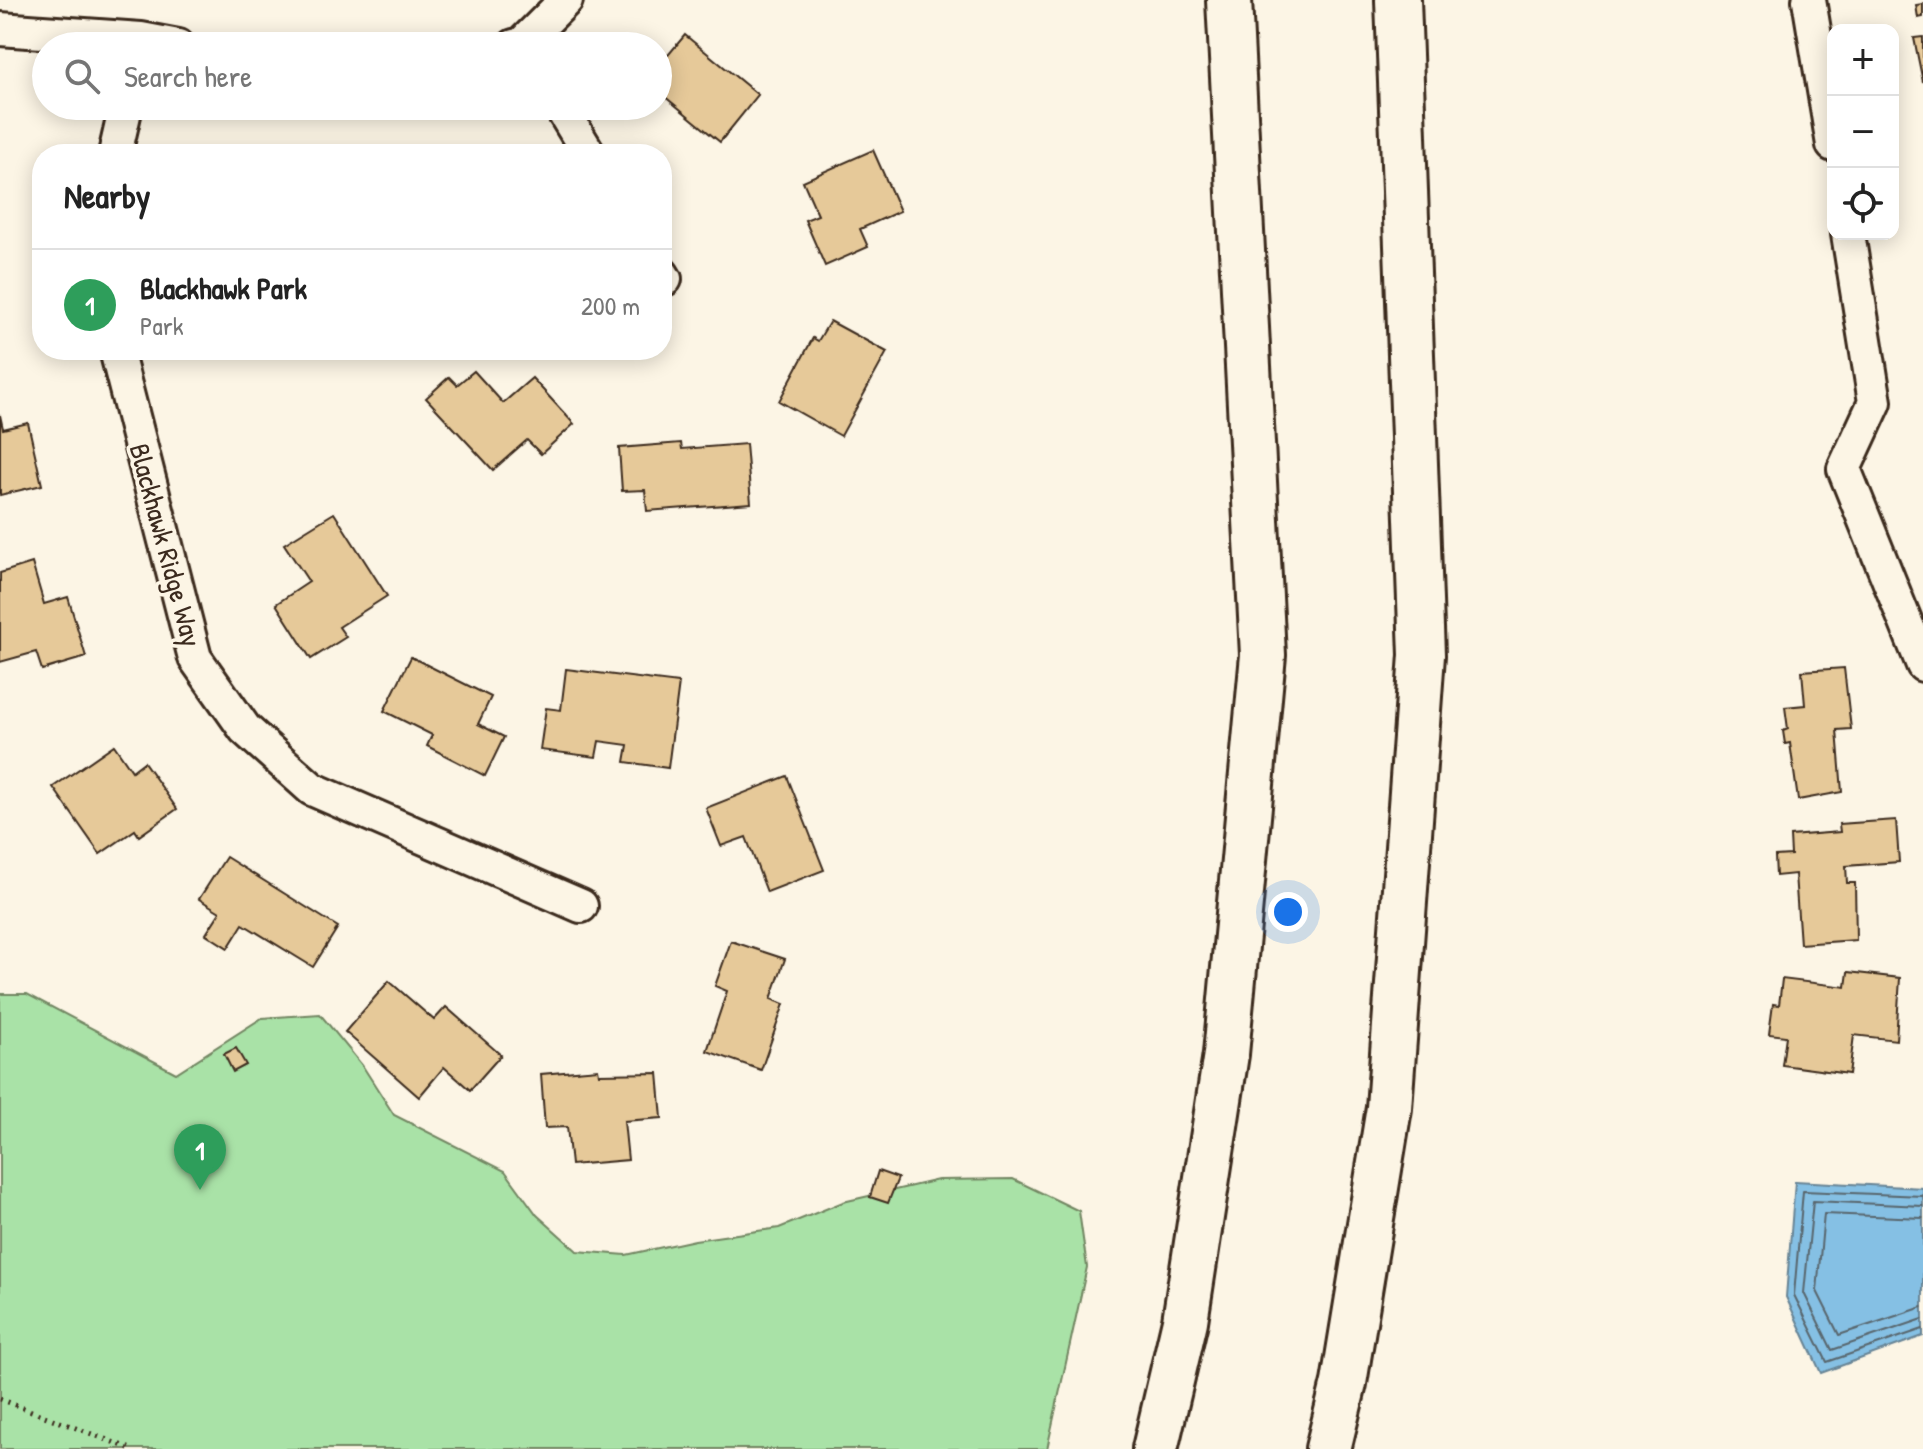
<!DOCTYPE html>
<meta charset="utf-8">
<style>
body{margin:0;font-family:"Patrick Hand",sans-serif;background:#f6f6f6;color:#222}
.controls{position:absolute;right:24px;top:24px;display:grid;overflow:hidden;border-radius:16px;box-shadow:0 4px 20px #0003}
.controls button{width:72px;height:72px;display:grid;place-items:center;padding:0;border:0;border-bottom:2px solid #e0e0e0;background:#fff;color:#222;font:40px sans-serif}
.you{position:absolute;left:1288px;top:912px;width:28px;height:28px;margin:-20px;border:6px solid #fff;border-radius:50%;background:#1a73e8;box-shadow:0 0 0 12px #1a73e833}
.badge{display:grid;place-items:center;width:52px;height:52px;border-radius:50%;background:#3b2a1e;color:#fff;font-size:26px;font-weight:700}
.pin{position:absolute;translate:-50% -66px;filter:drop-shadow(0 2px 4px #0008)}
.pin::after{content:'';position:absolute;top:42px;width:28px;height:24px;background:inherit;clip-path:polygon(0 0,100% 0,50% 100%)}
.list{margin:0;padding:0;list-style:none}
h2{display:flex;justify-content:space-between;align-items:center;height:104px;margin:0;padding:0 32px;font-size:34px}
h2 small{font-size:26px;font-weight:400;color:#767676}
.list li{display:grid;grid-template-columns:52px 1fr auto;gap:24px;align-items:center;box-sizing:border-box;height:112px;padding:0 32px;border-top:2px solid #e0e0e0}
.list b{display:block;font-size:30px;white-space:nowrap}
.list p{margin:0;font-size:26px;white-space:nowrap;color:#767676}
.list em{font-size:26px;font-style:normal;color:#767676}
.icon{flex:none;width:44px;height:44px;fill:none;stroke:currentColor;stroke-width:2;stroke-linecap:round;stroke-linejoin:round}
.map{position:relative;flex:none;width:1923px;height:1449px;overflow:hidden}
.search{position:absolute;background:#fff;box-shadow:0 4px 20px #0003;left:32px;top:32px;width:640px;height:88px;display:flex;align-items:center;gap:20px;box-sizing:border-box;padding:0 28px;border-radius:44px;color:#767676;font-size:30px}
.panel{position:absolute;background:#fff;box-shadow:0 4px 20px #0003;left:32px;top:144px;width:640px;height:216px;border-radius:32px}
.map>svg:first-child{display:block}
.green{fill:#a9e2a7;stroke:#728662;stroke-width:2}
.water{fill:#85c0e4;stroke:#678495;stroke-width:2}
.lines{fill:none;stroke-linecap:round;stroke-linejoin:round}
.shore{stroke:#59666d;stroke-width:2}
.building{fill:#e6c999;stroke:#3b2a1e;stroke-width:2}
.minor-casing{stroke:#3b2a1e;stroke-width:38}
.motorway-casing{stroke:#3b2a1e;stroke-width:50}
.path{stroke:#3b2a1e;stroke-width:5;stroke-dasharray:2 6;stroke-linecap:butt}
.minor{stroke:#fcf5e5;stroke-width:32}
.motorway{stroke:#fcf5e5;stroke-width:44}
.labels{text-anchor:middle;stroke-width:7;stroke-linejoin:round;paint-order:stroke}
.street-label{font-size:28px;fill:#3b2a1e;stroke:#fcf5e5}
</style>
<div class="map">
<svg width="1923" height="1449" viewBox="0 0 1923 1449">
<rect width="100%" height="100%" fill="#fcf5e5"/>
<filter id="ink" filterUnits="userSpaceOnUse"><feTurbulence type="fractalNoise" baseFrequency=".0125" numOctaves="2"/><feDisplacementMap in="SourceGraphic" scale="16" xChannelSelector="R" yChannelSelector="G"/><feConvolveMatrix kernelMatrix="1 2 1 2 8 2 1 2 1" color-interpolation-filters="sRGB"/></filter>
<g filter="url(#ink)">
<polygon class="green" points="0,994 27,994 176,1073 262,1018 320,1014 362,1065 394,1115 505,1171 537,1215 577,1251 626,1255 695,1240 779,1228 843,1202 938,1180 1013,1179 1079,1211 1087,1267 1047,1449 0,1449"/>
<polygon class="water" points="1795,1181 1923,1188 1923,1336 1821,1373 1786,1297"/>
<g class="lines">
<g class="shore">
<polyline points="1923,1196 1803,1191 1794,1295 1827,1362 1923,1329"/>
<polyline points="1923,1206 1813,1201 1804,1293 1832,1350 1923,1319"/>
<polyline points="1923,1218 1824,1214 1817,1291 1839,1335 1923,1307"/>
</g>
</g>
<g class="building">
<polygon points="1923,4 1923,17 1918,18 1916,5"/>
<polygon points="685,35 758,95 720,142 658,91 658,67"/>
<polygon points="1923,37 1923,82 1914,38"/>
<polygon points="873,150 900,211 860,229 868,247 825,266 805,220 818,215 803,181"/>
<polygon points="830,321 887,352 841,436 779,401 813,338 818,341"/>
<polygon points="474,371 503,403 532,378 574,424 541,454 527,440 493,470 426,398 449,377 457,385"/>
<polygon points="0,415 3,429 28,423 42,485 0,495"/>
<polygon points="681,443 682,449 746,444 751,503 647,511 645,490 622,491 619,448"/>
<polygon points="334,513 387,596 339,627 346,637 311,659 276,604 309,582 284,544"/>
<polygon points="32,563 44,604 68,597 86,657 42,670 36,652 0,662 0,573"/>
<polygon points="411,657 491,697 478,724 504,737 485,776 427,746 432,735 384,711"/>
<polygon points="1844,668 1851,729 1837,730 1842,792 1798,800 1790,743 1785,744 1783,731 1788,729 1785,707 1805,705 1802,671"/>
<polygon points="566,669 679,683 668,768 625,762 628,745 599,741 596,757 540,750 546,708 561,710"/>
<polygon points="114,745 132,771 144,762 177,809 139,836 135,830 100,854 53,787"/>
<polygon points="787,776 824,870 767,892 746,837 721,846 706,808"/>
<polygon points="1896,820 1899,862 1846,866 1847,883 1855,883 1856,940 1800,944 1795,874 1776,876 1775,856 1791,855 1790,836 1840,832 1839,824"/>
<polygon points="226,857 338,927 313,967 243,924 228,948 206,934 220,912 199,899"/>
<polygon points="731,941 785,959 771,999 784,1004 761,1070 707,1051 727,991 715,986"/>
<polygon points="1848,972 1900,978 1896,1040 1854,1035 1849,1074 1782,1065 1786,1036 1769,1034 1773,1004 1779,1005 1782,979 1846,987"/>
<polygon points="389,981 434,1020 446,1007 501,1055 470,1090 444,1067 419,1097 345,1032"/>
<polygon points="236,1048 246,1065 233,1072 224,1054"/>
<polygon points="598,1069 599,1074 658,1073 662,1118 624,1121 628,1160 571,1165 567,1127 545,1128 541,1074"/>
<polygon points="878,1171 898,1178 888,1203 870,1197"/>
</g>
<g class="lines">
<defs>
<g id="minor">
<polyline points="1809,0 1833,145"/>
<polyline points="0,29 141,39 178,46"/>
<polyline points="514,46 522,44 566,0"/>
<polyline points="560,106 589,154"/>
<polyline points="115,154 126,106"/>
<polyline points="1848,234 1875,402 1844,469 1923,665"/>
<polyline points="662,274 665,279"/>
<polyline points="116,350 195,658 245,729 312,789 581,906"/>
</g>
<g id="motorway">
<polyline points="1155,1449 1185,1321 1226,1054 1263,655 1229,0"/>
<polyline points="1328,1449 1344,1383 1389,1108 1422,655 1398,0"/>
</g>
</defs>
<use href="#minor" class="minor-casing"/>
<use href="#motorway" class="motorway-casing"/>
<polyline class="path" points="0,1399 131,1449"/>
<use href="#minor" class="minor"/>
<use href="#motorway" class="motorway"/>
</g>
</g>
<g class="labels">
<g class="street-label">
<text transform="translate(166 545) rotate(75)" y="10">Blackhawk Ridge Way</text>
</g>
</g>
</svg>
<div class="controls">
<button>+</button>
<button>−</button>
<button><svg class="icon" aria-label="locate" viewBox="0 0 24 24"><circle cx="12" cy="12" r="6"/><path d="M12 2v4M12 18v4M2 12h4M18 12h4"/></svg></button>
</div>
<div class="you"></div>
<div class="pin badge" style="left:200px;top:1190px;background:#2e9e5b">1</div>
<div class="search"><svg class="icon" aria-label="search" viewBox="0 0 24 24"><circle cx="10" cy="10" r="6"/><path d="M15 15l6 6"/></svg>Search here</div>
<section class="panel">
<h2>Nearby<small></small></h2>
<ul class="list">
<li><span class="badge" style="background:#2e9e5b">1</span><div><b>Blackhawk Park</b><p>Park</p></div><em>200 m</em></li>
</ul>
</section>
</div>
